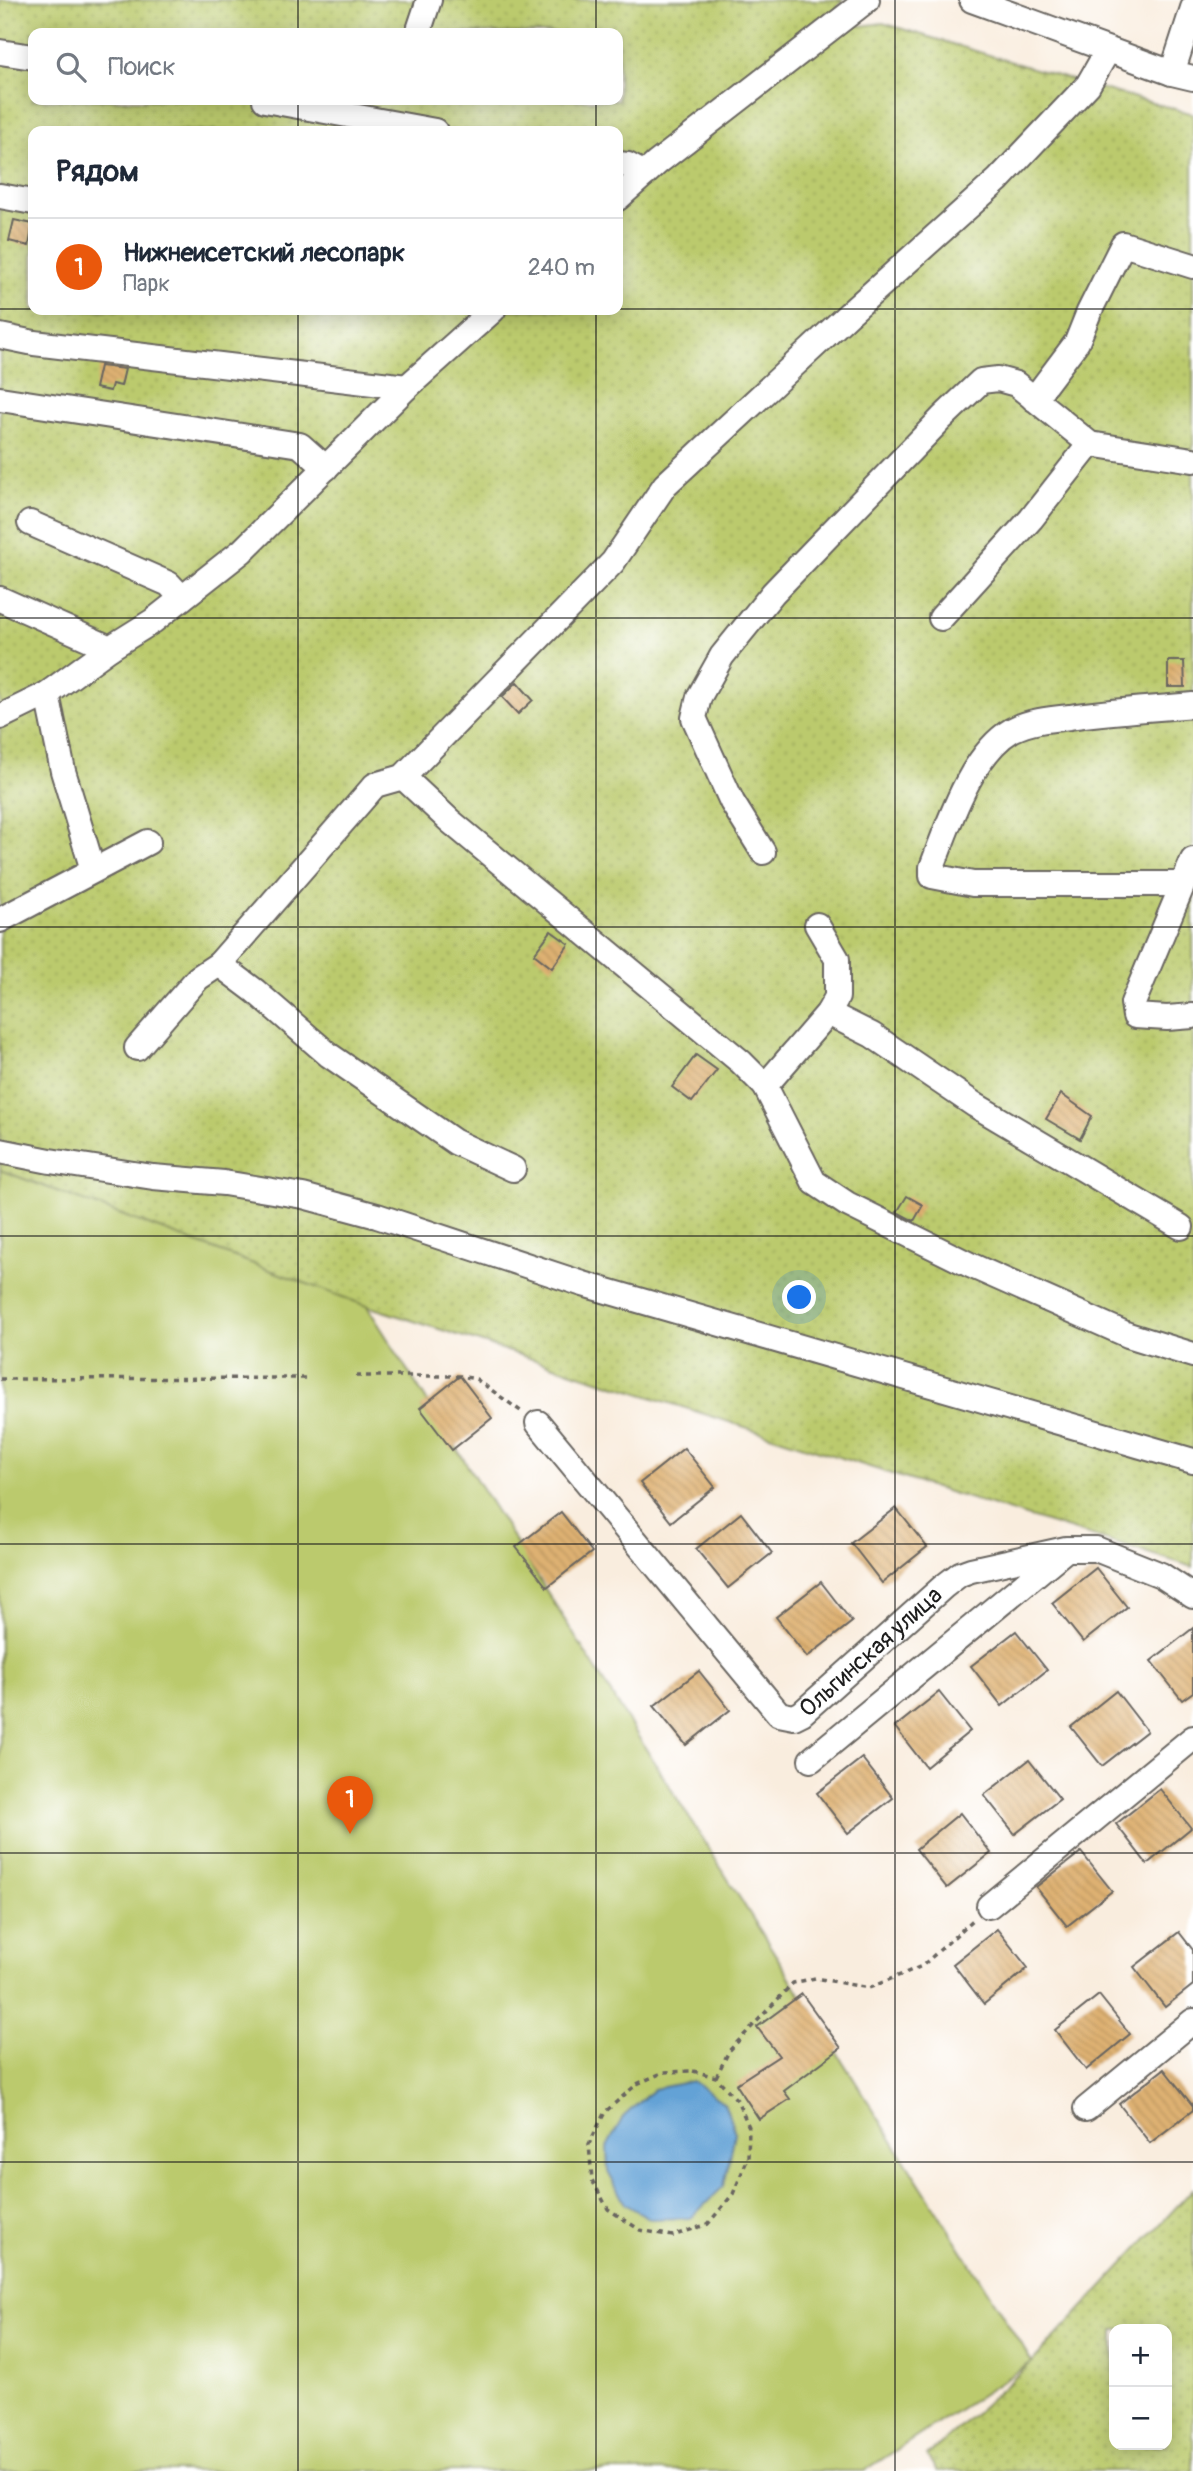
<!DOCTYPE html>
<html lang="ru">
<meta charset="utf-8">
<style>
body{margin:0;font-family:Pangolin,sans-serif;background:#f2f2f3;color:#1f2937}
.controls{position:absolute;right:21px;bottom:21px;display:grid;overflow:hidden;border-radius:14px;box-shadow:0 4px 18px #0003}
.controls button{width:63px;height:63px;display:grid;place-items:center;padding:0;border:0;border-bottom:2px solid #e0e1e3;background:#fff;color:#1f2937;font:35px sans-serif}
.you{position:absolute;left:800px;top:1298px;width:24px;height:24px;margin:-18px;border:5px solid #fff;border-radius:50%;background:#1a73e8;box-shadow:0 0 0 10px #1a73e833}
.badge{display:grid;place-items:center;width:46px;height:46px;border-radius:50%;background:#ea580c;color:#fff;font-size:23px;font-weight:700}
.pin{position:absolute;translate:-50% -58px;filter:drop-shadow(0 2px 4px #0008)}
.pin::after{content:'';position:absolute;top:37px;width:24px;height:21px;background:inherit;clip-path:polygon(0 0,100% 0,50% 100%)}
.list{margin:0;padding:0;list-style:none}
h2{display:flex;justify-content:space-between;align-items:center;height:91px;margin:0;padding:0 28px;font-size:30px}
h2 small{font-size:23px;font-weight:400;color:#747a83}
.list li{display:grid;grid-template-columns:46px 1fr auto;gap:21px;align-items:center;box-sizing:border-box;height:98px;padding:0 28px;border-top:2px solid #e0e1e3}
.list b{display:block;font-size:26px;white-space:nowrap}
.list p{margin:0;font-size:23px;white-space:nowrap;color:#747a83}
.list em{font-size:23px;font-style:normal;color:#747a83}
.icon{flex:none;width:38px;height:38px;fill:none;stroke:currentColor;stroke-width:2;stroke-linecap:round;stroke-linejoin:round}
.map{position:relative;flex:none;width:1193px;height:2471px;overflow:hidden}
.search{position:absolute;background:#fff;box-shadow:0 4px 18px #0003;left:28px;top:28px;width:595px;height:77px;display:flex;align-items:center;gap:18px;box-sizing:border-box;padding:0 24px;border-radius:14px;color:#747a83;font-size:26px}
.panel{position:absolute;background:#fff;box-shadow:0 4px 18px #0003;left:28px;top:126px;width:595px;height:189px;border-radius:14px}
.map>svg:first-child{display:block}
.grass{fill:url(#grass-dots);stroke:#6c7344;stroke-width:2;fill-rule:evenodd}
.park{fill:#bbca6d;stroke:#6c7344;stroke-width:2}
.water{fill:#64a2d6;stroke:#405f79;stroke-width:2}
.building{fill:url(#building-back-hatch)}
.lines{fill:none;stroke-linecap:round;stroke-linejoin:round}
.minor-casing{stroke:#696560;stroke-width:28}
.path{stroke:#696560;stroke-width:3.5;stroke-dasharray:5 5;stroke-linecap:butt}
.minor{stroke:#fff;stroke-width:24}
.grid{fill:none;stroke:#1c1c1c;stroke-width:2;stroke-opacity:0.55}
.labels{text-anchor:middle;stroke-width:6;stroke-linejoin:round;paint-order:stroke}
.street-label{font-size:24px;fill:#1c1c1c;stroke:#fff}
</style>
<div class="map">
<svg width="1193" height="2471" viewBox="0 0 1193 2471">
<defs>
<pattern id="grass-dots" width="8" height="8" patternUnits="userSpaceOnUse" patternTransform="scale(1.75)"><rect width="8" height="8" fill="#bbca6d"/><path d="M2 2h.1M6 6h.1" fill="none" stroke="#a0ad5e" stroke-width="1.8" stroke-linecap="round"/></pattern>
<pattern id="building-back-hatch" width="6" height="6" patternUnits="userSpaceOnUse" patternTransform="scale(1.75)"><rect width="6" height="6" fill="#deb172"/><path d="M-1 5l2 2M0 0l6 6M5-1l2 2" fill="none" stroke="#be9862"/></pattern>
</defs>
<rect width="100%" height="100%" fill="#fff"/>
<filter id="ink" filterUnits="userSpaceOnUse"><feTurbulence type="fractalNoise" baseFrequency=".0143" numOctaves="2"/><feDisplacementMap in="SourceGraphic" scale="14" xChannelSelector="R" yChannelSelector="G"/><feConvolveMatrix kernelMatrix="1 2 1 2 8 2 1 2 1" color-interpolation-filters="sRGB"/></filter>
<filter id="wash" filterUnits="userSpaceOnUse"><feTurbulence type="fractalNoise" baseFrequency=".00686" numOctaves="4" result="noise"/><feDisplacementMap in="SourceGraphic" scale="28" xChannelSelector="R" yChannelSelector="G"/><feGaussianBlur stdDeviation="1.57" result="paint"/><feColorMatrix in="noise" values="0 0 0 0 0 0 0 0 0 0 0 0 0 0 0 0 0 1.4 0 .05"/><feComposite in="paint" operator="in"/></filter>
<g filter="url(#wash)">
<rect width="100%" height="100%" fill="#f9edde"/>
<g class="grass">
<path d="M0,0H843L837,7L861,26L883,23L1088,85L1193,114V1567L932,1487L367,1306L0,1215ZM33,33H618V100H33ZM33,131H618V310H33Z"/>
<path d="M1193,2189V2471H937L927,2456L1032,2362ZM1114,2329H1167V2445H1114Z"/>
</g>
<polygon class="park" points="0,1170 367,1306 1032,2362 864,2471 0,2471"/>
<polygon class="water" points="693,2081 724,2103 735,2133 724,2186 691,2218 651,2219 625,2204 608,2172 607,2147 623,2117 654,2089"/>
<g id="blocks">
<g class="building">
<polygon points="14,220 33,224 29,246 9,241"/>
<polygon points="100,366 125,369 121,386 112,384 110,391 95,388"/>
<polygon points="1168,661 1184,661 1185,687 1168,687"/>
<polygon points="517,682 533,700 518,714 502,697"/>
<polygon points="551,931 569,944 552,968 534,954"/>
<polygon points="696,1055 717,1070 692,1102 672,1087"/>
<polygon points="1061,1094 1092,1116 1080,1139 1046,1119"/>
<polygon points="907,1196 923,1205 914,1221 897,1212"/>
<polygon points="460,1376 492,1418 452,1450 420,1408"/>
<polygon points="684,1448 715,1487 671,1522 640,1483"/>
<polygon points="896,1508 927,1547 882,1583 851,1543"/>
<polygon points="561,1512 592,1552 547,1587 516,1547"/>
<polygon points="741,1513 772,1553 728,1588 696,1549"/>
<polygon points="1096,1568 1127,1607 1083,1642 1052,1603"/>
<polygon points="821,1582 852,1622 807,1657 776,1617"/>
<polygon points="1193,1628 1193,1692 1182,1700 1151,1661"/>
<polygon points="1016,1631 1047,1670 1002,1706 971,1666"/>
<polygon points="699,1671 730,1710 686,1745 654,1706"/>
<polygon points="1116,1691 1147,1731 1102,1766 1071,1727"/>
<polygon points="939,1692 970,1731 926,1767 895,1727"/>
<polygon points="862,1758 893,1798 848,1833 817,1793"/>
<polygon points="1029,1760 1060,1799 1015,1834 984,1795"/>
<polygon points="1160,1789 1191,1828 1147,1864 1116,1824"/>
<polygon points="960,1813 991,1853 947,1888 916,1849"/>
<polygon points="1081,1852 1112,1891 1067,1926 1036,1887"/>
<polygon points="997,1929 1028,1968 984,2004 953,1964"/>
<polygon points="1179,1932 1193,1950 1193,1985 1165,2007 1134,1967"/>
<polygon points="802,1994 841,2048 784,2091 790,2099 759,2119 736,2084 779,2056 757,2027"/>
<polygon points="1099,1995 1130,2034 1086,2070 1055,2030"/>
<polygon points="1164,2069 1193,2106 1193,2110 1150,2143 1119,2104"/>
</g>
</g>
</g>
<g filter="url(#ink)">
<use href="#blocks" fill-opacity="0" stroke="#696560" stroke-width="2"/>
<g class="lines">
<defs>
<g id="minor">
<polyline points="972,0 1172,73 1193,78"/>
<polyline points="418,33 429,0"/>
<polyline points="0,52 33,57"/>
<polyline points="1172,73 1193,8"/>
<polyline points="265,100 435,131"/>
<polyline points="618,164 628,165 645,174"/>
<polyline points="0,196 33,202"/>
<polyline points="618,198 657,163 867,0"/>
<polyline points="0,336 34,343 407,387"/>
<polyline points="0,399 300,445 326,468"/>
<polyline points="1034,399 1077,342 1089,312 1123,244 1193,266"/>
<polyline points="30,523 169,584 182,598"/>
<polyline points="0,599 110,648 153,621 242,551 407,387 493,310"/>
<polyline points="941,618 1031,519 1090,444"/>
<polyline points="47,694 63,771 93,870"/>
<polyline points="0,717 47,694 110,648"/>
<polyline points="403,777 450,821 741,1062 765,1086 814,1182 847,1204 970,1265 1128,1335 1193,1355"/>
<polyline points="763,852 732,802 694,718 699,697 722,656 773,593 942,418 981,381 998,379 1016,384 1090,444 1193,460"/>
<polyline points="1193,860 1133,1003 1135,1016 1167,1018 1193,1016"/>
<path d="M1182,884H973L932,876V867C948,825 971,754 1012,730C1029,721 1051,719 1070,717C1111,711 1152,709 1193,705"/>
<polyline points="0,920 148,842"/>
<polyline points="219,964 255,991 329,1055 455,1142 513,1169"/>
<polyline points="828,1013 872,1035 975,1105 1181,1227"/>
<polyline points="137,1048 198,978 219,964 375,785 403,777 613,562 665,485 850,313 998,180 1088,85 1108,50"/>
<polyline points="765,1086 828,1013 837,997 837,959 817,925"/>
<polyline points="0,1151 50,1161 153,1177 224,1183 303,1196 377,1216 583,1284 1193,1461"/>
<path id="s1" d="M538,1423L779,1714L794,1717L802,1713L943,1587L960,1574L971,1570L1066,1549H1096L1161,1575L1193,1596"/>
<polyline points="811,1760 1063,1552"/>
<polyline points="989,1906 1193,1738"/>
<polyline points="1086,2109 1193,2021"/>
</g>
</defs>
<use href="#minor" class="minor-casing"/>
<g class="path">
<polyline points="356,1376 460,1376 476,1379 522,1412"/>
<polyline points="0,1379 307,1378"/>
<polygon points="693,2071 716,2077 737,2100 749,2127 748,2158 733,2194 708,2224 673,2236 640,2230 608,2209 592,2180 589,2144 605,2112 637,2084 664,2072"/>
<polyline points="716,2077 729,2051 793,1983 815,1978 869,1988 922,1966 974,1919"/>
</g>
<use href="#minor" class="minor"/>
</g>
</g>
<path class="grid" d="M298,0V33M596,0V33M895,0V2471M298,100V131M596,100V131M0,309H33M618,309H1193M298,310V2471M596,310V2471M0,618H1193M0,927H1193M0,1236H1193M0,1544H1193M0,1853H1193M0,2162H1193"/>
<g class="labels">
<g class="street-label">
<text dy="8" stroke="none"><textPath href="#s1" startOffset="494">Ольгинская улица</textPath></text>
</g>
</g>
</svg>
<div class="controls">
<button>+</button>
<button>−</button>
</div>
<div class="you"></div>
<div class="pin badge" style="left:350px;top:1834px">1</div>
<div class="search"><svg class="icon" aria-label="search" viewBox="0 0 24 24"><circle cx="10" cy="10" r="6"/><path d="M15 15l6 6"/></svg>Поиск</div>
<section class="panel">
<h2>Рядом<small></small></h2>
<ul class="list">
<li><span class="badge">1</span><div><b>Нижнеисетский лесопарк</b><p>Парк</p></div><em>240 m</em></li>
</ul>
</section>
</div>
